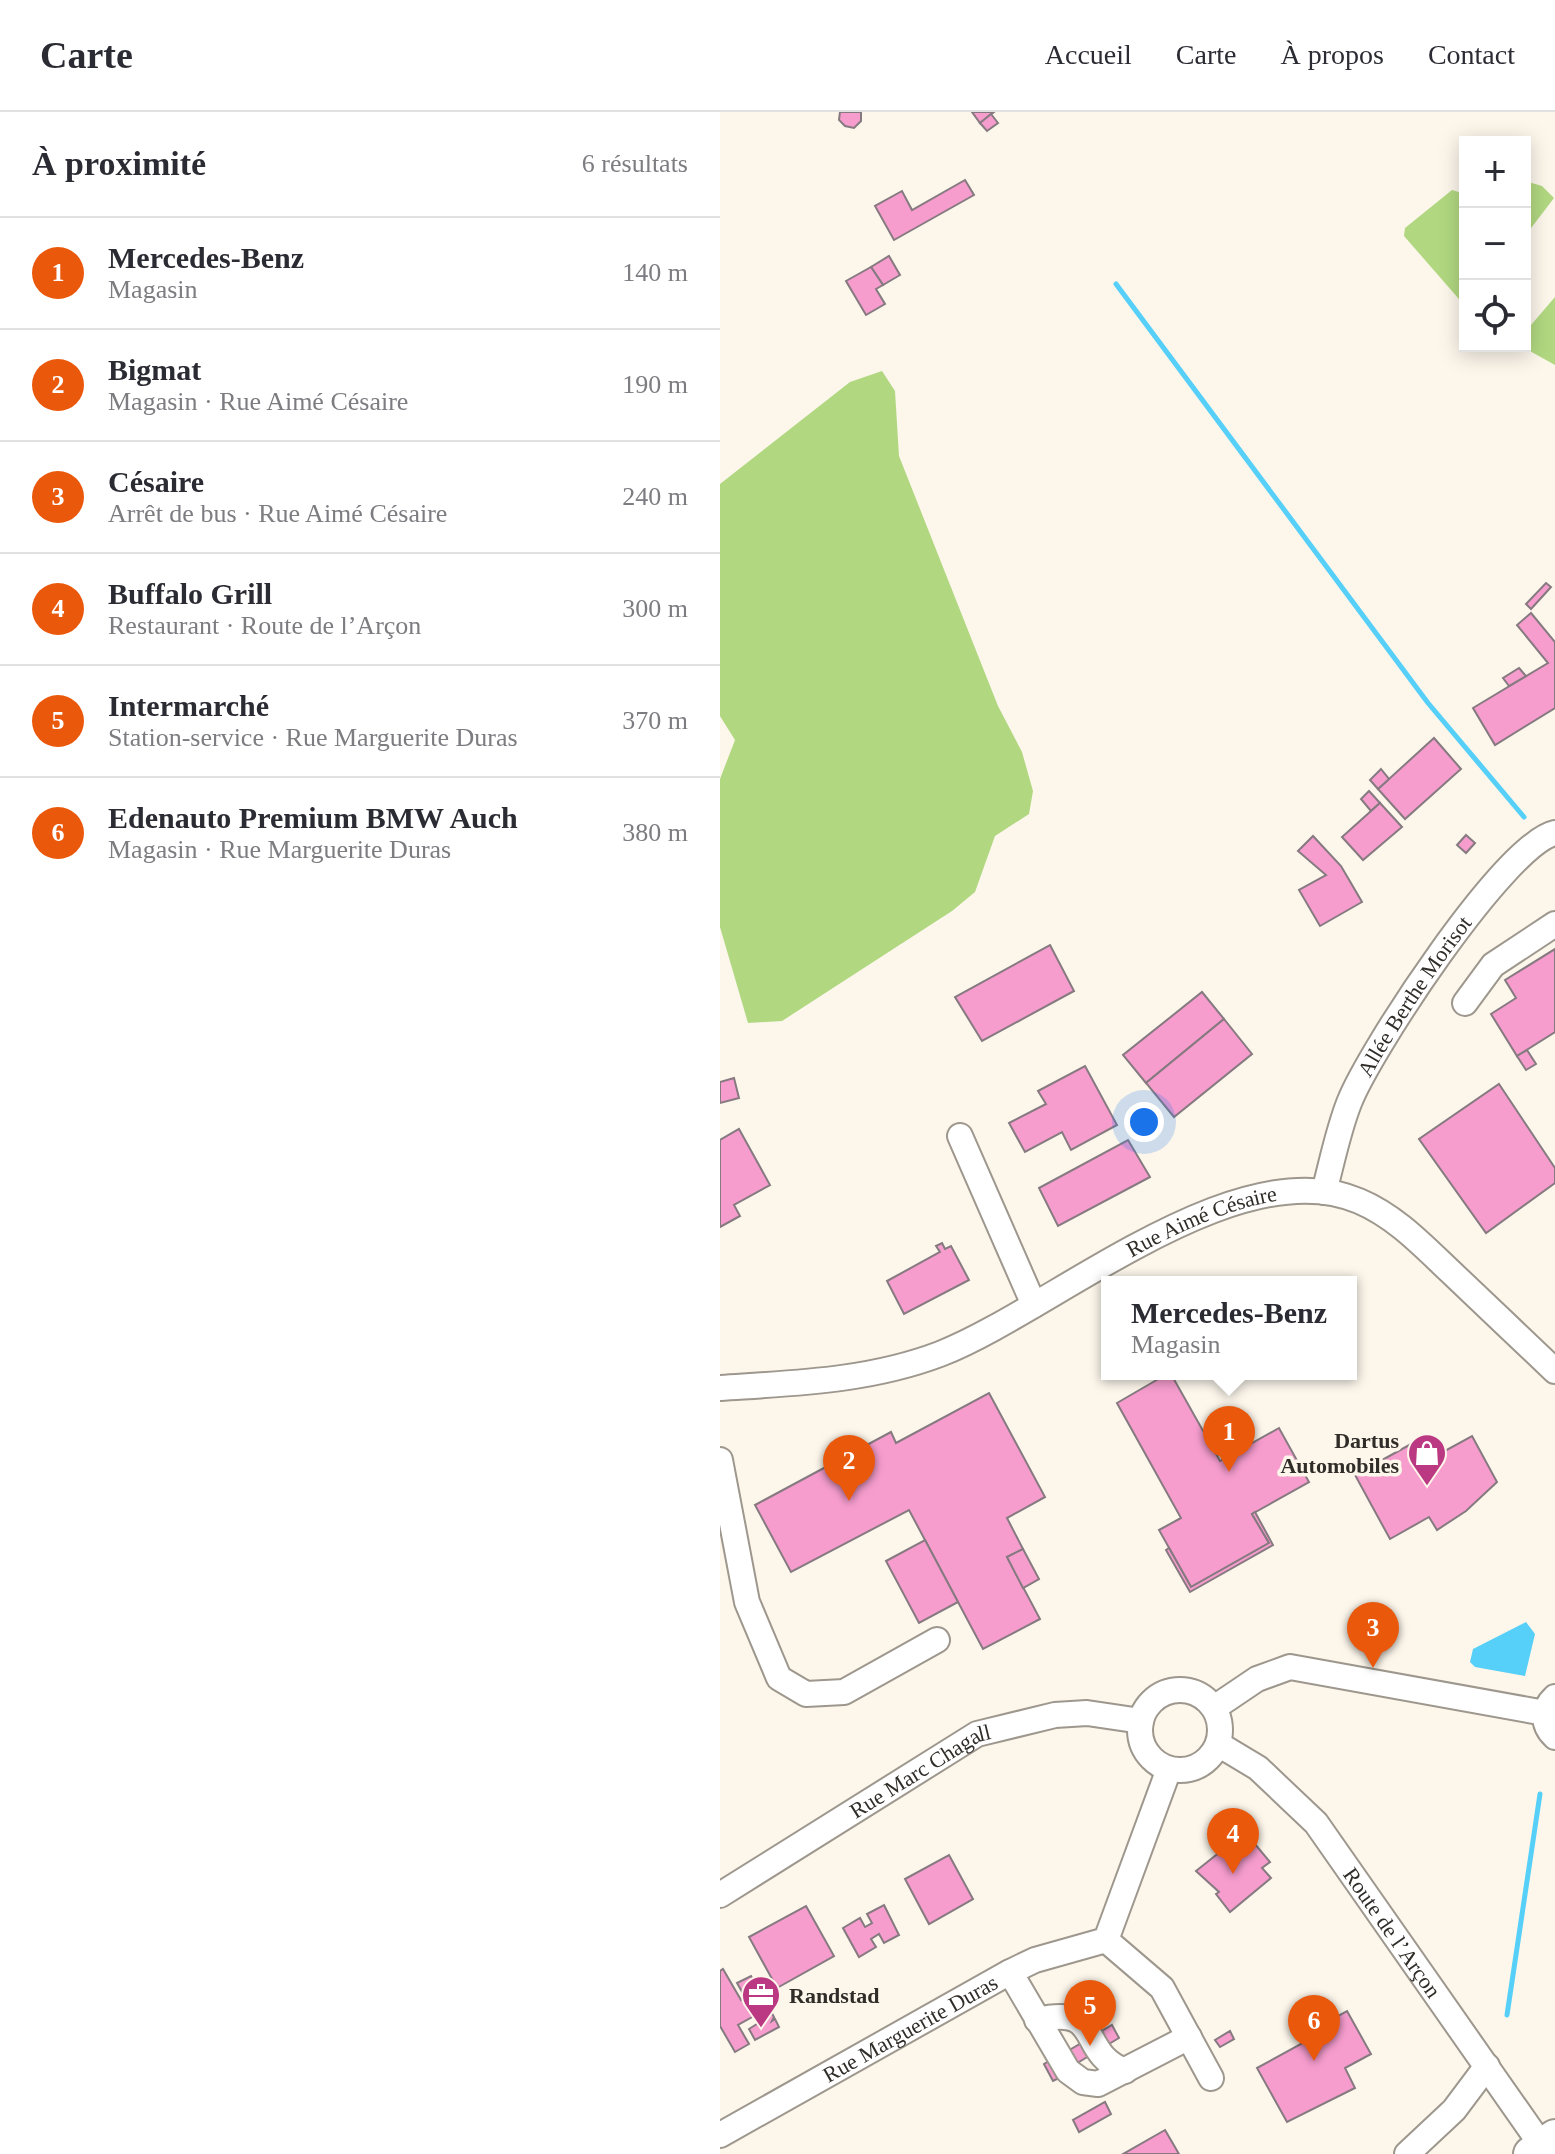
<!DOCTYPE html>
<html lang="fr">
<meta charset="utf-8">
<style>
body{margin:0;font-family:"Times New Roman",serif;background:#f7f7f7;color:#2b2b33}
.controls{position:absolute;right:24px;top:24px;display:grid;overflow:hidden;border-radius:0px;box-shadow:0 4px 20px #0003}
.controls button{width:72px;height:72px;display:grid;place-items:center;padding:0;border:0;border-bottom:2px solid #e1e1e2;background:#fff;color:#2b2b33;font:40px sans-serif}
.you{position:absolute;left:424px;top:1010px;width:28px;height:28px;margin:-20px;border:6px solid #fff;border-radius:50%;background:#1a73e8;box-shadow:0 0 0 12px #1a73e833}
.badge{display:grid;place-items:center;width:52px;height:52px;border-radius:50%;background:#ea580c;color:#fff;font-size:26px;font-weight:700}
.pin{position:absolute;translate:-50% -66px;filter:drop-shadow(0 2px 4px #0008)}
.pin::after{content:'';position:absolute;top:42px;width:28px;height:24px;background:inherit;clip-path:polygon(0 0,100% 0,50% 100%)}
.popup{position:absolute;left:381px;top:1164px;width:256px;height:104px;box-sizing:border-box;display:grid;place-content:center;border-radius:0px;background:#fff;filter:drop-shadow(0 2px 6px #0005);font-size:26px;white-space:nowrap;color:#7c7c81}
.popup b{font-size:30px;color:#2b2b33}
.popup::after{content:'';position:absolute;left:50%;top:100%;margin-left:-16px;border:16px solid transparent;border-top-color:#fff}
.list{margin:0;padding:0;list-style:none}
h2{display:flex;justify-content:space-between;align-items:center;height:104px;margin:0;padding:0 32px;font-size:34px}
h2 small{font-size:26px;font-weight:400;color:#7c7c81}
.list li{display:grid;grid-template-columns:52px 1fr auto;gap:24px;align-items:center;box-sizing:border-box;height:112px;padding:0 32px;border-top:2px solid #e1e1e2}
.list b{display:block;font-size:30px;white-space:nowrap}
.list p{margin:0;font-size:26px;white-space:nowrap;color:#7c7c81}
.list em{font-size:26px;font-style:normal;color:#7c7c81}
.icon{flex:none;width:44px;height:44px;fill:none;stroke:currentColor;stroke-width:2;stroke-linecap:round;stroke-linejoin:round}
.map{position:relative;flex:none;width:835px;height:2042px;overflow:hidden}
header{display:flex;align-items:center;gap:48px;box-sizing:border-box;height:112px;padding:0 40px;background:#fff;border-bottom:2px solid #e1e1e2}
header strong{font-size:38px}
nav{display:flex;gap:44px;margin-inline-start:auto;font-size:28px}
main{display:flex}
aside{flex:1;background:#fff}
.map>svg:first-child{display:block}
.forest{fill:#b1d881}
.water{fill:#56d0f8}
.lines{fill:none;stroke-linecap:round;stroke-linejoin:round}
.stream{stroke:#56d0f8;stroke-width:5}
.building{fill:#f69dce;stroke:#867a80;stroke-width:2}
.minor-casing{stroke:#9d978d;stroke-width:28}
.highway-casing{stroke:#9d978d;stroke-width:38}
.minor{stroke:#fff;stroke-width:24}
.highway{stroke:#fff;stroke-width:34}
.labels{text-anchor:middle;stroke-width:7;stroke-linejoin:round;paint-order:stroke}
.street-label{font-size:22px;fill:#302d29;stroke:#fcf6eb}
.poi-label{font-size:22px;font-weight:bold;fill:#302d29;stroke:#fcf6eb;text-anchor:end}
</style>
<header>
<strong>Carte</strong>
<nav><a>Accueil</a><a>Carte</a><a>À propos</a><a>Contact</a></nav>
</header>
<main>
<aside>
<h2>À proximité<small>6 résultats</small></h2>
<ul class="list">
<li><span class="badge">1</span><div><b>Mercedes-Benz</b><p>Magasin</p></div><em>140 m</em></li>
<li><span class="badge">2</span><div><b>Bigmat</b><p>Magasin · Rue Aimé Césaire</p></div><em>190 m</em></li>
<li><span class="badge">3</span><div><b>Césaire</b><p>Arrêt de bus · Rue Aimé Césaire</p></div><em>240 m</em></li>
<li><span class="badge">4</span><div><b>Buffalo Grill</b><p>Restaurant · Route de l’Arçon</p></div><em>300 m</em></li>
<li><span class="badge">5</span><div><b>Intermarché</b><p>Station-service · Rue Marguerite Duras</p></div><em>370 m</em></li>
<li><span class="badge">6</span><div><b>Edenauto Premium BMW Auch</b><p>Magasin · Rue Marguerite Duras</p></div><em>380 m</em></li>
</ul>
</aside>
<div class="map">
<svg width="835" height="2042" viewBox="0 0 835 2042">
<rect width="100%" height="100%" fill="#fcf6eb"/>
<g class="forest">
<polygon points="805,69 822,74 834,86 805,124"/>
<polygon points="732,78 745,82 745,194 684,124 685,116"/>
<polygon points="835,185 835,253 801,234 805,234 805,213 811,213"/>
<polygon points="162,259 175,279 179,344 278,594 302,640 313,679 309,702 275,724 255,780 232,799 62,909 28,911 0,815 0,667 15,628 0,604 0,372 130,270"/>
</g>
<polygon class="water" points="806,1510 815,1522 805,1564 755,1555 750,1550 753,1537"/>
<g class="lines">
<g class="stream">
<polyline points="396,172 708,591 804,705"/>
<polyline points="787,1903 820,1682"/>
</g>
</g>
<g class="building">
<polygon points="120,0 141,0 141,9 134,16 125,14 119,8"/>
<polygon points="252,0 274,0 260,11"/>
<polygon points="271,2 278,11 267,19 260,11"/>
<polygon points="245,68 254,83 174,128 155,94 182,79 192,98"/>
<polygon points="169,144 180,163 163,173 151,155"/>
<polygon points="151,155 163,173 156,177 165,192 146,203 126,169"/>
<polygon points="826,471 831,475 811,497 806,492"/>
<polygon points="811,501 835,530 835,596 775,633 753,596 828,551 797,513"/>
<polygon points="799,556 806,564 789,574 783,566"/>
<polygon points="714,626 741,657 685,707 658,677"/>
<polygon points="661,657 669,667 658,677 650,668"/>
<polygon points="649,679 660,691 651,699 641,687"/>
<polygon points="660,691 682,715 643,748 622,725"/>
<polygon points="746,723 755,731 746,741 737,733"/>
<polygon points="593,724 621,754 642,790 600,814 579,778 606,763 578,739"/>
<polygon points="330,833 354,879 262,929 235,885"/>
<polygon points="835,837 835,920 797,944 771,902 796,886 785,868"/>
<polygon points="482,880 504,907 426,971 403,943"/>
<polygon points="504,907 532,942 454,1005 426,971"/>
<polygon points="807,938 816,952 806,958 797,944"/>
<polygon points="365,954 397,1013 351,1038 342,1020 305,1040 289,1011 326,992 318,979"/>
<polygon points="14,966 19,986 0,991 0,970"/>
<polygon points="779,972 835,1056 835,1071 766,1121 699,1027"/>
<polygon points="19,1017 50,1073 14,1093 20,1104 0,1115 0,1028"/>
<polygon points="408,1028 430,1065 338,1114 319,1076"/>
<polygon points="222,1131 225,1137 231,1134 249,1168 184,1202 167,1169 220,1140 216,1134"/>
<polygon points="447,1262 451,1262 500,1349 559,1316 589,1370 532,1402 549,1431 471,1475 439,1418 461,1406 397,1291"/>
<polygon points="269,1281 325,1385 287,1406 303,1437 287,1445 320,1507 263,1537 189,1398 71,1460 35,1393 171,1320 176,1331"/>
<polygon points="752,1324 777,1370 746,1399 717,1418 709,1405 670,1427 635,1363 702,1326 712,1346"/>
<polygon points="535,1400 553,1433 470,1480 446,1438 449,1436 471,1475 549,1431 532,1402"/>
<polygon points="205,1428 238,1490 199,1511 166,1449"/>
<polygon points="303,1437 319,1467 303,1476 287,1445"/>
<polygon points="525,1720 550,1750 542,1756 551,1766 510,1800 496,1782 499,1780 476,1759"/>
<polygon points="229,1743 253,1787 209,1812 185,1767"/>
<polygon points="164,1793 179,1823 164,1831 159,1822 151,1827 156,1835 139,1845 123,1816 140,1806 145,1815 152,1811 147,1802"/>
<polygon points="86,1794 114,1844 57,1876 29,1825"/>
<polygon points="3,1857 21,1888 25,1885 17,1871 31,1864 54,1905 52,1909 55,1907 59,1915 35,1928 29,1917 40,1910 36,1903 18,1913 29,1932 15,1940 0,1914 0,1859"/>
<polygon points="627,1899 651,1942 625,1956 635,1976 567,2010 537,1956 590,1927 587,1921"/>
<polygon points="392,1913 399,1926 354,1953 346,1940"/>
<polygon points="510,1919 514,1927 500,1935 495,1928"/>
<polygon points="329,1949 339,1966 333,1969 324,1952"/>
<polygon points="385,1990 391,2002 359,2020 353,2008"/>
<polygon points="445,2018 459,2042 403,2042"/>
</g>
<g class="lines">
<defs>
<g id="minor">
<polyline points="745,891 773,853 835,812"/>
<polyline points="240,1024 314,1193"/>
<path id="s1" d="M604,1080C612,1050 618,1019 629,991C649,939 785,732 835,721"/>
<path id="s2" d="M0,1276C75,1271 149,1269 220,1242C331,1199 516,1036 639,1089C677,1105 705,1136 734,1163C768,1195 801,1227 835,1259"/>
<polyline points="0,1348 27,1490 59,1566 86,1582 124,1580 217,1528"/>
<circle cx="460" cy="1618" r="40"/>
<path d="M835,1585C822,1597 822,1613 835,1625"/>
<polyline points="494,1596 537,1567 570,1555 825,1601"/>
<path id="s3" d="M498,1632L538,1656L596,1711L822,2034"/>
<path id="s4" d="M0,1783L257,1622L335,1603L367,1601L421,1609"/>
<polyline points="386,1828 442,1876 491,1966"/>
<polyline points="290,1860 348,1959 363,1970 378,1972 469,1925"/>
<path d="M317,1908C385,1892 356,1940 405,1959"/>
<path id="s5" d="M0,2023L290,1860L315,1848L386,1828L449,1657"/>
<polyline points="687,2042 734,1998 767,1954"/>
</g>
<polyline id="highway" points="811,2042 835,2025"/>
</defs>
<use href="#minor" class="minor-casing"/>
<use href="#highway" class="highway-casing"/>
<use href="#minor" class="minor"/>
<use href="#highway" class="highway"/>
</g>
<defs>
<symbol id="shop-pin" viewBox="-11 -11 22 30"><path d="M0 17L-7.5 6A9.5 9.5 0 1 1 7.5 6Z" fill="#bb3982" stroke="#fcf6eb"/><path d="M-5-2.5h2.3a2.7 3.5 0 0 1 5.4 0H5L5.5 6h-11ZM-1.5-2.5h3a1.5 2.3 0 0 0-3 0Z" fill="#fff"/></symbol>
<symbol id="office-pin" viewBox="-11 -11 22 30"><path d="M0 17L-7.5 6A9.5 9.5 0 1 1 7.5 6Z" fill="#bb3982" stroke="#fcf6eb"/><path d="M-6-3h4V-5.5h4V-3h4V5H-6ZM-1-4.5V-3h2v-1.5ZM-6 0V1H6V0Z" fill="#fff"/></symbol>
</defs>
<g fill-rule="evenodd">
<use href="#shop-pin" x="685" y="1319" width="44" height="60"/>
<use href="#office-pin" x="19" y="1861" width="44" height="60"/>
</g>
<g class="labels">
<g class="street-label">
<text dy="8" stroke="none"><textPath href="#s1" startOffset="218">Allée Berthe Morisot</textPath></text>
<text dy="8" stroke="none"><textPath href="#s2" startOffset="518">Rue Aimé Césaire</textPath></text>
<text dy="8" stroke="none"><textPath href="#s4" startOffset="236">Rue Marc Chagall</textPath></text>
<text dy="8" stroke="none"><textPath href="#s3" startOffset="260">Route de l’Arçon</textPath></text>
<text dy="8" stroke="none"><textPath href="#s5" startOffset="218">Rue Marguerite Duras</textPath></text>
</g>
<g class="poi-label">
<text x="679" y="1336">Dartus<tspan x="679" dy="25">Automobiles</tspan></text>
<text x="69" y="1891" text-anchor="start">Randstad</text>
</g>
</g>
</svg>
<div class="controls">
<button>+</button>
<button>−</button>
<button><svg class="icon" aria-label="locate" viewBox="0 0 24 24"><circle cx="12" cy="12" r="6"/><path d="M12 2v4M12 18v4M2 12h4M18 12h4"/></svg></button>
</div>
<div class="you"></div>
<div class="pin badge" style="left:509px;top:1360px">1</div>
<div class="popup"><b>Mercedes-Benz</b>Magasin</div>
<div class="pin badge" style="left:129px;top:1389px">2</div>
<div class="pin badge" style="left:653px;top:1556px">3</div>
<div class="pin badge" style="left:513px;top:1762px">4</div>
<div class="pin badge" style="left:370px;top:1934px">5</div>
<div class="pin badge" style="left:594px;top:1949px">6</div>
</div>
</main>
